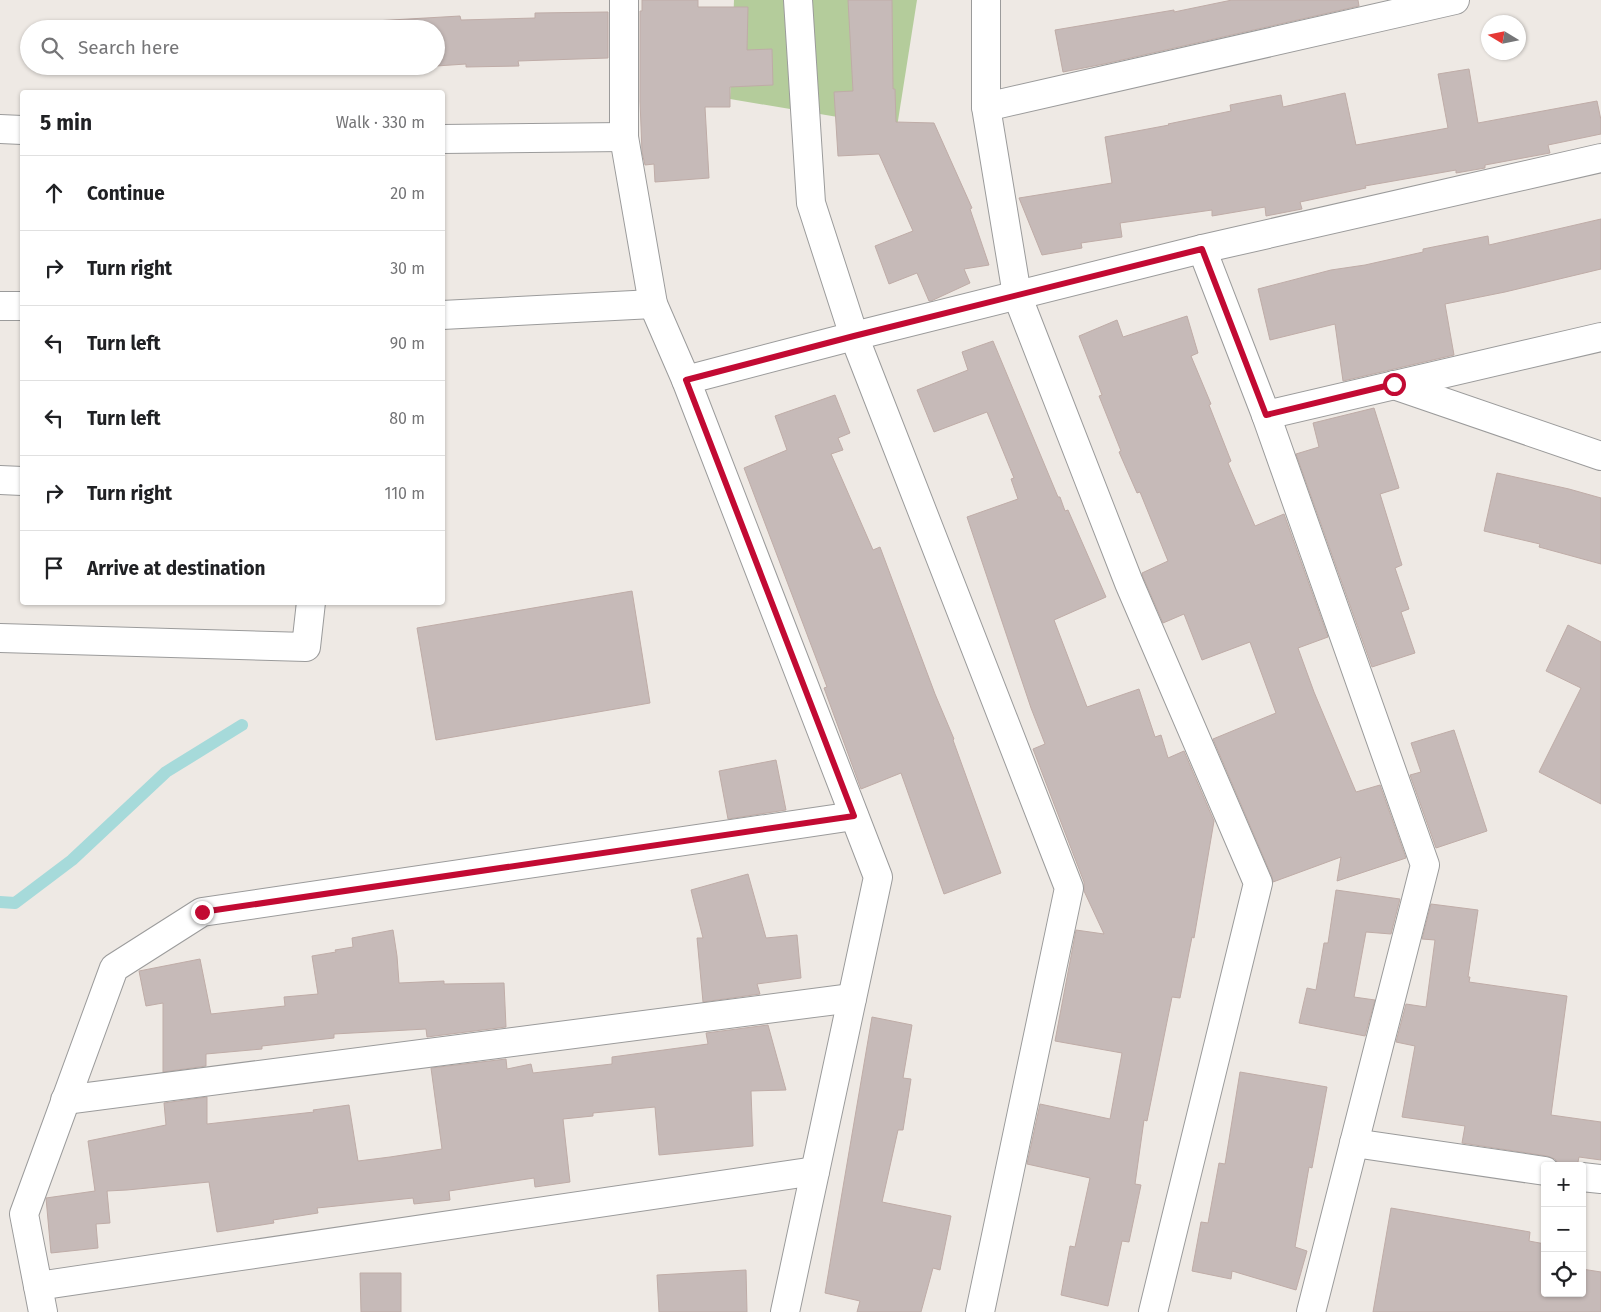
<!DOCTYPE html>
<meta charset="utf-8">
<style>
body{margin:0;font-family:"Fira Sans",sans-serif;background:#f2f2f2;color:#202124}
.controls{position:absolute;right:15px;bottom:15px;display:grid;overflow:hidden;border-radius:5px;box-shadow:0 1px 4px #0004}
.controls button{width:45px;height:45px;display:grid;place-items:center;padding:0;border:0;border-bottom:1px solid #e0e0e0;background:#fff;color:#202124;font:25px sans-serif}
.compass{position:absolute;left:1481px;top:15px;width:45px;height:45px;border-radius:50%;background:#fff;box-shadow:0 1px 4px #0004;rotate:280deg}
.stop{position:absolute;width:15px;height:15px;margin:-11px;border:4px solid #c20a33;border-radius:50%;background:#fff}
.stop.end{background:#c20a33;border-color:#fff;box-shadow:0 1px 5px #0008}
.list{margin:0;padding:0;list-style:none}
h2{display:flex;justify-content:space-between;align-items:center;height:65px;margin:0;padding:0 20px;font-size:21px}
h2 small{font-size:16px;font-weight:400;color:#757577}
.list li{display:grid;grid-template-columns:32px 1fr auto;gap:15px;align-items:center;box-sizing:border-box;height:75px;padding:0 20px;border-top:1px solid #e0e0e0}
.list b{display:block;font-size:19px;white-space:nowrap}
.list em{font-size:16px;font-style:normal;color:#757577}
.icon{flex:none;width:28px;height:28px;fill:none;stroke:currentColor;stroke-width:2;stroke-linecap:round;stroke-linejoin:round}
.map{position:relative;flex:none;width:1601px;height:1312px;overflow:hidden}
.search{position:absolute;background:#fff;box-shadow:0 1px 4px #0004;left:20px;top:20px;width:425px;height:55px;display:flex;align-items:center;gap:12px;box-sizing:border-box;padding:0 18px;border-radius:28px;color:#757577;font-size:19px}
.panel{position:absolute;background:#fff;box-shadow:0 1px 4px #0004;left:20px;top:90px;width:425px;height:515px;border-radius:5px}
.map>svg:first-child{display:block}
.forest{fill:#b4cc9b}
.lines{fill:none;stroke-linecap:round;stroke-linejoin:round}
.stream{stroke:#a6dada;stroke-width:12}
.building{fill:#c6bab8;stroke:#bfaca7}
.street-casing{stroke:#9b9b9b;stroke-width:30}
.street{stroke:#fff;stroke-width:28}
.route{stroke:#c20a33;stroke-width:6}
</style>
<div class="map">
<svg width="1601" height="1312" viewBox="0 0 1601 1312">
<rect width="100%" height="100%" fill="#eee9e4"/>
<polygon class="forest" points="734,0 917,0 897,127 730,99"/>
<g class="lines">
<polyline class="stream" points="0,902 15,903 72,860 166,772 242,725"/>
</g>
<g class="building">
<polygon points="642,0 698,0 698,7 748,7 747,50 772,49 773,85 730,87 730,107 705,107 709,178 655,182 654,164 645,165 642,152 640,101 640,11 642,11"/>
<polygon points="848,0 892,0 893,89 895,89 896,122 934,123 972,208 970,209 989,265 964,269 970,283 931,301 929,301 917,273 889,284 875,246 913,231 879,154 838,156 834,92 853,91"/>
<polygon points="1232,0 1358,0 1359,6 1104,64 1063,72 1055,30 1174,10 1174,12"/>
<polygon points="608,12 608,58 518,61 519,66 466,67 466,64 436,66 436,29 345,29 345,25 357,25 357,22 460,16 461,20 535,18 535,13"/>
<polygon points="349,66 410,66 349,71"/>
<polygon points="1469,69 1478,123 1597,101 1601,120 1601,134 1548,145 1550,153 1485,165 1485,168 1456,173 1456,170 1365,186 1366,188 1300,202 1302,209 1266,216 1265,207 1212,216 1212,210 1120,223 1122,237 1081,243 1082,248 1042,255 1019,198 1112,183 1105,137 1169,125 1168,124 1231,111 1230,105 1281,95 1283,107 1345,93 1356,145 1448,128 1438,74"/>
<polygon points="1601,219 1601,269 1505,292 1445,304 1454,355 1343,381 1335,324 1270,340 1258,289 1331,270 1365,265 1423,252 1423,249 1488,236 1489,245"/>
<polygon points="1187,316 1198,353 1191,356 1211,404 1209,405 1231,461 1228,463 1255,526 1284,514 1328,637 1298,648 1314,692 1356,792 1380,785 1406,858 1337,881 1341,857 1273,882 1272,877 1213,739 1276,713 1250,642 1202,660 1184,614 1163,623 1143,577 1142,573 1168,561 1140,492 1137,493 1119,452 1121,451 1099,396 1102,395 1079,336 1117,320 1123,337"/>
<polygon points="993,341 1058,497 1060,497 1065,511 1068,510 1106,597 1054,620 1087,707 1139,689 1155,737 1161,735 1168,758 1184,751 1214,821 1194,938 1192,937 1180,998 1172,997 1147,1121 1144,1120 1135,1184 1141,1185 1129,1242 1122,1241 1108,1306 1061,1295 1070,1246 1075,1247 1090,1178 1027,1164 1040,1104 1110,1119 1122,1053 1055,1041 1076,930 1104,934 1084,891 1084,882 1033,749 1045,744 1031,708 967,517 1018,499 1011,479 1014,478 987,412 934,432 917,390 968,370 962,352"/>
<polygon points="835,395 850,433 838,438 843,450 831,454 873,550 880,547 935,694 954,739 953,740 1001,873 944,894 901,773 861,789 824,688 827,687 744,468 787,450 775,416"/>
<polygon points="1374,408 1399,488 1380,494 1402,565 1395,568 1409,609 1401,612 1415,653 1372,667 1296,454 1319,447 1313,423"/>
<polygon points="1497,473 1569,489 1601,498 1601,564 1539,547 1540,544 1484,531"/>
<polygon points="632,591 650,703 436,740 417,628"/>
<polygon points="1568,625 1601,642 1601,804 1539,772 1581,688 1546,671"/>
<polygon points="1454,730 1487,831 1436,848 1410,775 1421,772 1411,743"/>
<polygon points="776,760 786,810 728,819 719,771"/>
<polygon points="748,874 766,938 797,935 801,978 757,984 760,994 703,1002 697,938 703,938 691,890"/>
<polygon points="1336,890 1400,899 1391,934 1366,932 1354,997 1375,1000 1365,1036 1299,1023 1307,988 1316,990 1324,943 1328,943"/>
<polygon points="1431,904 1478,910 1468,977 1470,977 1469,982 1567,996 1551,1115 1601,1122 1601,1160 1579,1157 1578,1162 1572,1166 1560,1166 1555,1159 1547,1156 1462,1143 1465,1126 1402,1117 1415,1046 1396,1042 1406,1004 1426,1007 1435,940 1422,939"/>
<polygon points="393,930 397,956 399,983 444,981 444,984 504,983 506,1027 427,1037 426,1029 334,1034 334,1038 262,1046 262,1049 206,1054 206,1066 163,1072 163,1003 146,1006 139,971 200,959 211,1014 285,1006 284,997 318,994 312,956 336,952 335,950 353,947 352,938"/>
<polygon points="872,1017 912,1025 903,1078 911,1079 903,1130 898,1130 882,1202 951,1216 940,1270 933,1268 921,1312 857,1312 860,1301 825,1293"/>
<polygon points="768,1025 786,1090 751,1091 753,1146 659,1155 655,1107 593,1113 593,1116 563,1119 570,1182 535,1187 534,1178 449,1191 450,1200 414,1204 413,1198 317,1208 318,1213 273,1220 274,1223 217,1232 209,1182 127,1190 107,1191 110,1223 96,1224 98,1248 51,1253 46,1198 95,1191 88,1141 166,1125 164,1103 207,1097 207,1124 314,1112 313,1110 349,1105 358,1161 390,1157 442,1149 431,1068 506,1059 507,1069 531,1064 533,1073 612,1064 612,1057 708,1044 706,1033"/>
<polygon points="1240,1072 1327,1087 1312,1168 1309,1167 1295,1247 1307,1251 1296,1290 1232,1271 1231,1279 1192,1271 1201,1222 1208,1223 1219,1163 1225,1164"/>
<polygon points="1391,1208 1530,1232 1529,1241 1545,1244 1545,1293 1582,1293 1582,1269 1601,1272 1601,1312 1373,1312"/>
<polygon points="746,1270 747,1312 659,1312 657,1275"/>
<polygon points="360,1273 401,1273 401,1312 361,1312"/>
</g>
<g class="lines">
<defs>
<g id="street">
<polyline points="624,0 624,137 653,304 686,380 878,877 785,1312"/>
<polyline points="798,0 811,203 854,336 1069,888 980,1312"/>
<polyline points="986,0 986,107 1017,295 1129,583 1258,883 1153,1312"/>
<polyline points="986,107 1455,0"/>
<polyline points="0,129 22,130"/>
<polyline points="442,139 624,137"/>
<polyline points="1202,249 1266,415 1425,865 1311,1312"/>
<polyline points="0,306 22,306"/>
<polyline points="442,315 653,304"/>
<polyline points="686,380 854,336 1202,249 1601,158"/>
<polyline points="1394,385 1601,456"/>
<polyline points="1266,415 1601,337"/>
<polyline points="0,480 22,481"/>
<polyline points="0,638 306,647 311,602"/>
<polyline points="65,1100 852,998"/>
<polyline points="1354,1143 1545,1171"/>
<polyline points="1582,1177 1601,1179"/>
<polyline points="38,1286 815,1171"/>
<polyline points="43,1312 24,1214 114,968 202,912 854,816"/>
</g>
</defs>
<use href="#street" class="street-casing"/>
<use href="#street" class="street"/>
</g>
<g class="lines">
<polyline class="route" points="202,912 854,816 686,380 854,336 1202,249 1266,415 1394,384"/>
</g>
</svg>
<div class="controls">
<button>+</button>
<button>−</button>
<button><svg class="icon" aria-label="locate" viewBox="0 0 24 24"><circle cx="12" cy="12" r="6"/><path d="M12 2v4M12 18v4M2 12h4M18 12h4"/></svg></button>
</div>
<svg class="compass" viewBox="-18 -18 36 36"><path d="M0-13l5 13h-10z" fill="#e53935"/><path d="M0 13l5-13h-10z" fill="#757577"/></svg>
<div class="stop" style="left:1394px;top:384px"></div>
<div class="stop end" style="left:202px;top:912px"></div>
<div class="search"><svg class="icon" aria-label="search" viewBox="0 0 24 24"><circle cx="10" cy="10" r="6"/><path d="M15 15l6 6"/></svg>Search here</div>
<section class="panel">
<h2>5 min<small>Walk · 330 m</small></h2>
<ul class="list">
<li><svg class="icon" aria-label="ahead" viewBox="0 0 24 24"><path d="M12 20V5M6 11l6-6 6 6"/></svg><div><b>Continue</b></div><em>20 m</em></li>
<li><svg class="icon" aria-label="right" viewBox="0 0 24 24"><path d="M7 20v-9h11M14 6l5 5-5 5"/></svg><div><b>Turn right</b></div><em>30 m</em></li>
<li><svg class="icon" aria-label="left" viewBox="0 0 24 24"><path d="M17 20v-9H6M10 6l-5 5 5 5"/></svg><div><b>Turn left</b></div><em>90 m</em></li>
<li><svg class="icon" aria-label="left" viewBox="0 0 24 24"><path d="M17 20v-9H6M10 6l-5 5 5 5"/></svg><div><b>Turn left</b></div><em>80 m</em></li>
<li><svg class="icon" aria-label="right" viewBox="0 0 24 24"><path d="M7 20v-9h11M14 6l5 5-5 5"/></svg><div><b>Turn right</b></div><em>110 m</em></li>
<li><svg class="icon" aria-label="arrive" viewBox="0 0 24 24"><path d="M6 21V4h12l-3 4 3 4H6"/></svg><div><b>Arrive at destination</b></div></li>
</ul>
</section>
</div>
